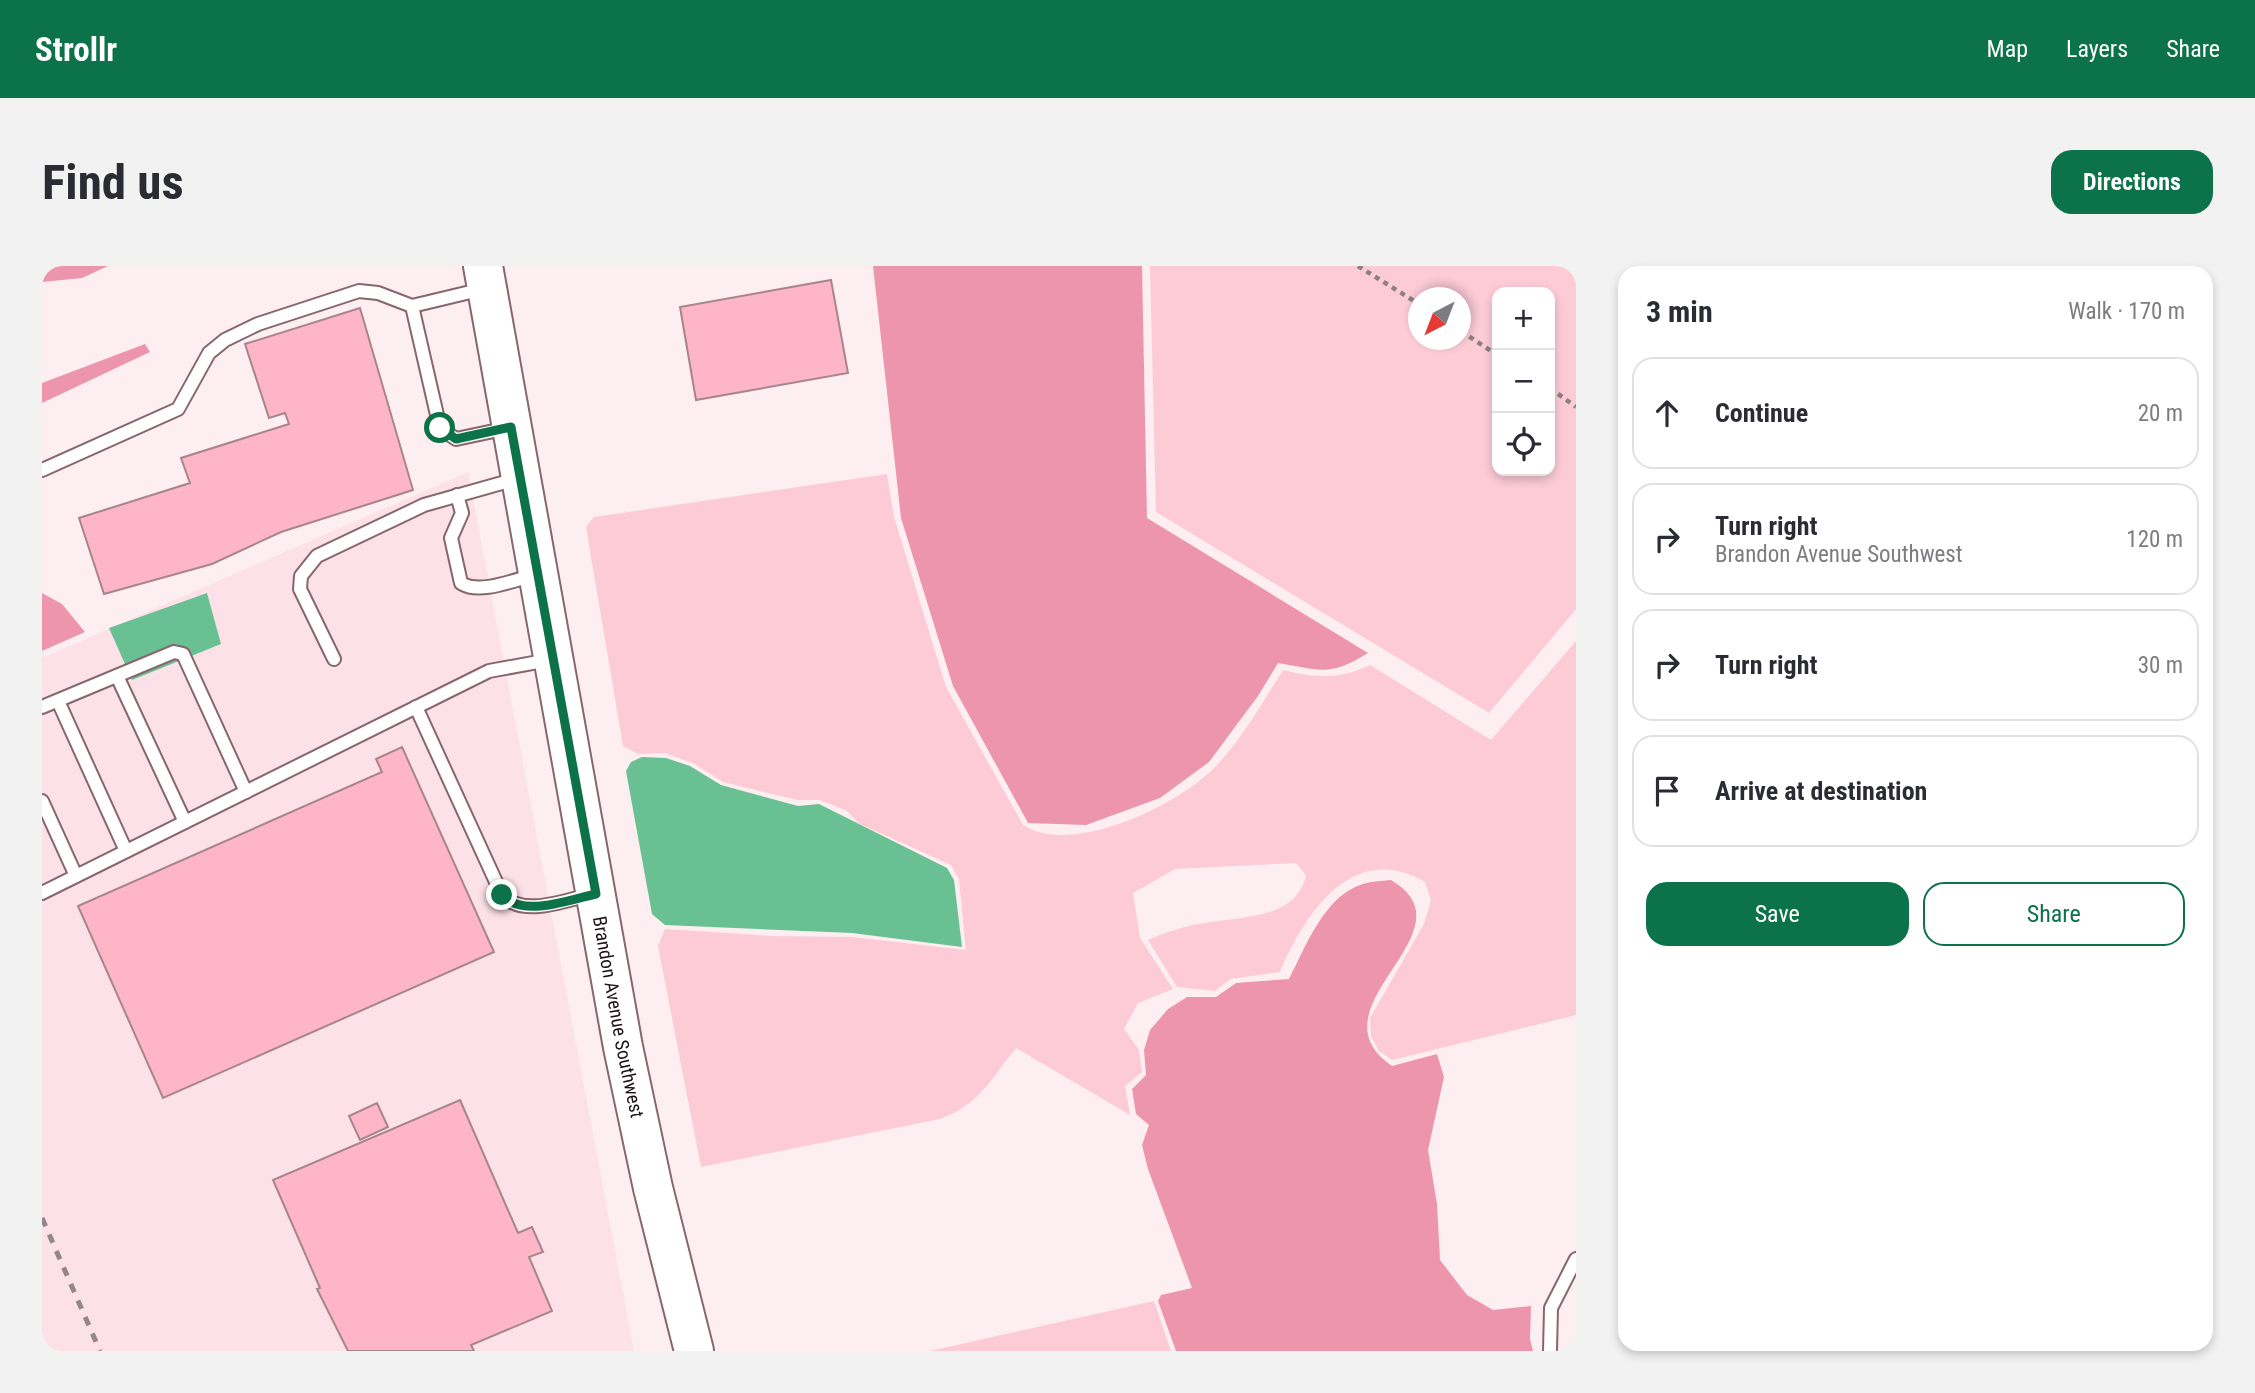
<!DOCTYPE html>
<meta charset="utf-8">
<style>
body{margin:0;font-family:"Roboto Condensed",sans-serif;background:#f2f2f3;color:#2b2b33}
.controls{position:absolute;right:21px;top:21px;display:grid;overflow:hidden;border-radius:14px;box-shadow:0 4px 10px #0003}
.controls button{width:63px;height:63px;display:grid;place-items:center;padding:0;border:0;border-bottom:2px solid #e1e1e2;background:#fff;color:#2b2b33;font:35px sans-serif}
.compass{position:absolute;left:1366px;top:21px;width:63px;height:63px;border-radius:50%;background:#fff;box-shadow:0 4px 10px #0003;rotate:222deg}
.stop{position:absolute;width:21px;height:21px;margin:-16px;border:5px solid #0c7249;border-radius:50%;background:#fff}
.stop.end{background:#0c7249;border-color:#fff;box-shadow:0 2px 7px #0008}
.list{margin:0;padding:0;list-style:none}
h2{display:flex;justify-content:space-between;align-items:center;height:91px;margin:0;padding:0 28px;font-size:30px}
h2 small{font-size:23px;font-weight:400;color:#7c7c81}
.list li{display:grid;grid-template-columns:46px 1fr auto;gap:21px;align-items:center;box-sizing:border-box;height:112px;margin:0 14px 14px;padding:0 14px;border:2px solid #e1e1e2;border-radius:21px}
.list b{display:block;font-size:26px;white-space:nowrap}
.list p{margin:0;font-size:23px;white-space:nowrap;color:#7c7c81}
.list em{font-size:23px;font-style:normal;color:#7c7c81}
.actions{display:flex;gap:14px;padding:21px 28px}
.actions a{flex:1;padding:16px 0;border:2px solid #0c7249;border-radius:21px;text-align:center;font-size:24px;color:#0c7249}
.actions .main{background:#0c7249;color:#fff}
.icon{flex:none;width:38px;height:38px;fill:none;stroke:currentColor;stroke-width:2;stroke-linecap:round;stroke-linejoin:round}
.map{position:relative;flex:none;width:1534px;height:1085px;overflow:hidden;border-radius:21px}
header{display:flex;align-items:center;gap:42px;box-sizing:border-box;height:98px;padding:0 35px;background:#0c7249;color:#fff}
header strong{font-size:33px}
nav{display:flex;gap:38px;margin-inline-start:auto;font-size:24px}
.intro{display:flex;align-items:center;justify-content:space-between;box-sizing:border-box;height:168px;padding:0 42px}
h1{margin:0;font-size:49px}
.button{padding:18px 32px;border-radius:21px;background:#0c7249;color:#fff;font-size:24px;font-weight:700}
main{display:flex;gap:42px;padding:0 42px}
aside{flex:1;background:#fff;border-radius:21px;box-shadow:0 4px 10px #0003}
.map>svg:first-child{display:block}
.built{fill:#fde1e8}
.green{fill:#fccbd6;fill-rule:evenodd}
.forest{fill:#ed95ac}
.water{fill:#69c193}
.building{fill:#feb5c7;stroke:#a7858d;stroke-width:2}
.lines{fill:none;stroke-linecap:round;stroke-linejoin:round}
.service-casing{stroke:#87666e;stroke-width:16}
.primary-casing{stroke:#87666e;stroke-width:42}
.path{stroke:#8d7f82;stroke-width:4.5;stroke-dasharray:5 5;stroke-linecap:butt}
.service{stroke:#fff;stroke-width:12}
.primary{stroke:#fff;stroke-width:38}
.rail{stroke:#94878a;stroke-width:5;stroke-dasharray:9 9;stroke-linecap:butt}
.route{stroke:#0c7249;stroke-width:9}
.labels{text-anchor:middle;stroke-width:5;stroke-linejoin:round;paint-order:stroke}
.street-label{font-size:19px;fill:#1e1215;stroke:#fff}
</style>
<header>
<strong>Strollr</strong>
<nav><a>Map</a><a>Layers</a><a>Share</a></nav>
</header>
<div class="intro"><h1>Find us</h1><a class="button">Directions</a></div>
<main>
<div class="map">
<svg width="1534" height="1085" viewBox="0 0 1534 1085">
<rect width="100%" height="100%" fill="#fdeef1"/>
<polygon class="built" points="426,206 592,1085 0,1085 0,392"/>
<g class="green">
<path d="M1108,0H1534V343L1447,447L1114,246ZM1455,26H1508V205H1455ZM1377,32H1419V74H1377Z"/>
<path d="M845,208L852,251L904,421L981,559C1030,591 1137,539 1174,500C1200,473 1221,436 1241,404C1273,412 1297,414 1328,399L1449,474L1534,375V749L1350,794L1337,785L1329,770L1328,752L1382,658L1389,634L1383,616C1311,574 1263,647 1238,706L1188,713L1173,725L1135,721L1106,674C1126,665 1147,659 1169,656C1204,650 1255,652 1264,609L1254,597L1133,603L1091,627L1098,672L1131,723L1096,737L1082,763L1097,784L1100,806L1083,820L1088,849L974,782C949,813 938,838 898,853L659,901L616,680L623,663L730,670L810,671L924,684L917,613L909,599L818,558L805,545L778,534H755L681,516L651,497L623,487L596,488L581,480L544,261L552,251Z"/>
<polygon points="1112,1035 1129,1085 888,1085"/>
</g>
<g class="forest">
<polygon points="0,0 66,0 40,12 0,16"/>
<path d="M831,0H1100L1105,252L1326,387C1288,411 1278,404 1236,397L1216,430L1167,496L1118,532L1044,559L986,557L911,420L859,252Z"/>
<polygon points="103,78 108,86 0,137 0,117"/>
<polygon points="0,327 20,338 43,366 0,385"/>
<path d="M1349,614C1436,665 1264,741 1350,800L1395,788L1402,811L1386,884L1395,938L1398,994L1425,1029L1451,1044L1489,1040L1488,1073L1491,1085H1134L1116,1035L1119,1029L1150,1022L1106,903L1100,879L1107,859L1094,848L1090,823L1104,809L1102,784L1108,764L1126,743L1145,731H1174L1194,717L1247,713C1264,680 1283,629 1321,618C1330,615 1340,615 1349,614Z"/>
</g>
<g class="water">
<polygon points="165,327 179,378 90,414 67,362"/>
<polygon points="600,491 624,492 648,500 679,519 756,540 777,538 905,602 912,614 920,681 810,667 623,659 610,648 584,505 589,496"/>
</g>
<g class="building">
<polygon points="789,14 806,107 654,134 638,41"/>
<polygon points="318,42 371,224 239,266 170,298 62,328 37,252 148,217 139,192 247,158 243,147 227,152 203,78"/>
<polygon points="360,481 452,686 121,832 36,640 340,506 334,493"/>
<polygon points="418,834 476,967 490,961 501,986 487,991 510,1045 429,1079 432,1085 306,1085 275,1023 278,1022 231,914"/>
<polygon points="335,837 346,861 318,874 307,850"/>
</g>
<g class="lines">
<defs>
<g id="service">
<polyline points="370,40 398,162 414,173 466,162"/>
<polyline points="0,204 136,143 167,87 183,74 216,58 317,25 336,27 370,40 441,23"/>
<path d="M415,229L420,247L409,272L419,317C437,329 472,314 492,309"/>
<polyline points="292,393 258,323 259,310 275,290 382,239 474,213"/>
<polyline points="75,410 143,556"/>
<polyline points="16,435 84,585"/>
<polyline points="0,441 132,386 141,388 204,526"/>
<path d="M374,441L460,629C482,652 523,634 551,628"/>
<polyline points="0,535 34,610"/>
<polyline points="0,627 447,405 507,394"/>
<polyline points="1508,1085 1509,1042 1534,993"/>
</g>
<g id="primary">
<path id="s1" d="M441,0L581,781L611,922L652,1085"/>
</g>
</defs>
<use href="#service" class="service-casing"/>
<use href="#primary" class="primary-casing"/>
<g class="path">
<polyline points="1316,0 1377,38"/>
<polyline points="1419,65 1455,89"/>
<polyline points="1508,122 1534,141"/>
</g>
<use href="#service" class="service"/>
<use href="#primary" class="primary"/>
<polyline class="rail" points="0,952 58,1085"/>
</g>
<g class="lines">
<path class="route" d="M398,162L414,173L469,161L554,628C525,634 482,652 460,629"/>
</g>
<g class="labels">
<g class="street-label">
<text dy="7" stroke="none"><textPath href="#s1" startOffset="763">Brandon Avenue Southwest</textPath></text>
</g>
</g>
</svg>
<div class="controls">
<button>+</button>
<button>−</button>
<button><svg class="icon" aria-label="locate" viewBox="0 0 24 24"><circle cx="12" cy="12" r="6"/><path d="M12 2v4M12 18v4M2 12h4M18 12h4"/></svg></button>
</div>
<svg class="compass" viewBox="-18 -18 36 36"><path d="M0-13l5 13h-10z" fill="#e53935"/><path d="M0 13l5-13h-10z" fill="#7c7c81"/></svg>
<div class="stop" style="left:398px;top:162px"></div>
<div class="stop end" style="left:460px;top:629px"></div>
</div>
<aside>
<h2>3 min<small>Walk · 170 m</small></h2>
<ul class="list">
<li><svg class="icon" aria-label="ahead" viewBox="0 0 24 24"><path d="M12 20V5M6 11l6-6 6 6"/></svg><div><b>Continue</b></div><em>20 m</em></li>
<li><svg class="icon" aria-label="right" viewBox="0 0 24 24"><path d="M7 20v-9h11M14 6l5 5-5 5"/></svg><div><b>Turn right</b><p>Brandon Avenue Southwest</p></div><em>120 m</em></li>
<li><svg class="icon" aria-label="right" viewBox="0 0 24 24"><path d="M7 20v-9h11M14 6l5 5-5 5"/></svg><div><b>Turn right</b></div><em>30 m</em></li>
<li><svg class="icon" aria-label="arrive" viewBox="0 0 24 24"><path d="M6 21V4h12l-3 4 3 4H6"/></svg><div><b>Arrive at destination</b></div></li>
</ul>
<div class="actions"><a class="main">Save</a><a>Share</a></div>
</aside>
</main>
